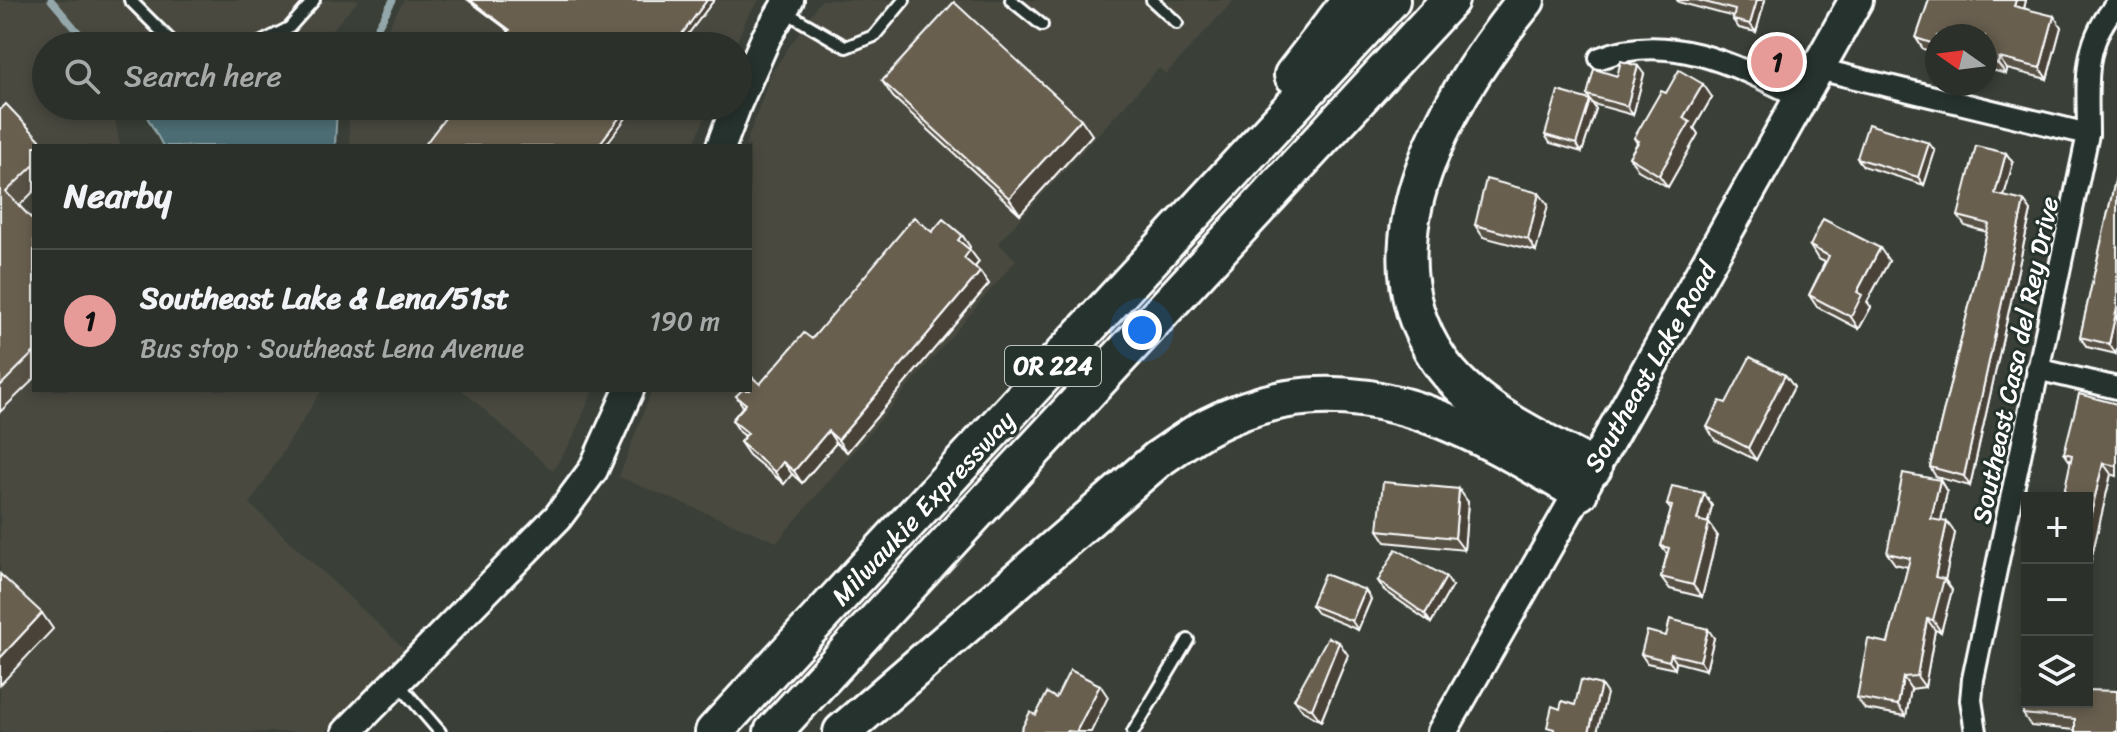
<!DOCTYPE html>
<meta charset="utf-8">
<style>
body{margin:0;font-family:Sriracha,sans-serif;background:#343832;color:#f1f3f6}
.controls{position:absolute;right:24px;bottom:24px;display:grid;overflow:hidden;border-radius:0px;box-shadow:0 4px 12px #0003}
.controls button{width:72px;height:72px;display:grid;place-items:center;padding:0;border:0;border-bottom:2px solid #484b47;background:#2c302a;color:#f1f3f6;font:40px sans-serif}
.compass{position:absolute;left:1925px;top:24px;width:72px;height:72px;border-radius:50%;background:#2c302a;box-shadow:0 4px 12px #0003;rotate:284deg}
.you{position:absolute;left:1142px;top:330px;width:28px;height:28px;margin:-20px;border:6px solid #fff;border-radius:50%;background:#1a73e8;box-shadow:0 0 0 12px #1a73e833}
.badge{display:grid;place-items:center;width:52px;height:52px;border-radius:50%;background:#e69b98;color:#111;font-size:26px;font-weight:700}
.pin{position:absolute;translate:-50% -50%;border:4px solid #fff;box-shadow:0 2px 8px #0006}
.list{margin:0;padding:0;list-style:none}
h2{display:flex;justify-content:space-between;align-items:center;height:104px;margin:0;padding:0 32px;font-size:34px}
h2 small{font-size:26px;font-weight:400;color:#a6a9a8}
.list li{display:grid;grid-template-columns:52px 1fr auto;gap:24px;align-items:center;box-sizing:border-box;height:144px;padding:0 32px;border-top:2px solid #484b47}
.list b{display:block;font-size:30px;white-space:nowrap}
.list p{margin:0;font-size:26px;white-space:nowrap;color:#a6a9a8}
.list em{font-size:26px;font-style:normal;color:#a6a9a8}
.icon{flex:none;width:44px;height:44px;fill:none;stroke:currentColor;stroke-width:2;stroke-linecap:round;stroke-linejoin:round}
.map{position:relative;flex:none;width:2117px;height:732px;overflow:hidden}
.search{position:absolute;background:#2c302a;box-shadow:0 4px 12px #0003;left:32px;top:32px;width:720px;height:88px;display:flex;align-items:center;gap:20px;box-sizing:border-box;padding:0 28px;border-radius:44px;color:#a6a9a8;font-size:30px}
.panel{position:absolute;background:#2c302a;box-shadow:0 4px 12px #0003;left:32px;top:144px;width:720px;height:248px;border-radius:0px}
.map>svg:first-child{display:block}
.built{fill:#48493f}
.water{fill:#4d6e74;stroke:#94a8ac;stroke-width:2}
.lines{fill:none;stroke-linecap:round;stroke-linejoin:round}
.stream{stroke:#94a8ac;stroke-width:7}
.lane-casing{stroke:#fff;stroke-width:16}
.street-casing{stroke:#fff;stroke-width:26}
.secondary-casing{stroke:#fff;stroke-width:34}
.primary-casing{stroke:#fff;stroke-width:38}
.highway-casing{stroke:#fff;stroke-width:42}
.lane{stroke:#26332d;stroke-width:10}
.street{stroke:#26332d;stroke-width:20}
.secondary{stroke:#26332d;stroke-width:28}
.primary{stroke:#26332d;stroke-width:32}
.highway{stroke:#26332d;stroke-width:36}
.wall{fill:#595145;stroke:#fff;stroke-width:2}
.shaded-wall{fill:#484238;stroke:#fff;stroke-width:2}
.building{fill:#675e50;stroke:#fff;stroke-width:2}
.labels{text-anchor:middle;stroke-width:6;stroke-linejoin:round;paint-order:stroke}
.shield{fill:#26332d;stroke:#bec2c0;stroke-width:2}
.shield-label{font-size:24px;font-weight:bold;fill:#fff}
.street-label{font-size:26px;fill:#fff;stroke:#26332d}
</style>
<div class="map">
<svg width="2117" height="732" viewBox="0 0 2117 732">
<rect width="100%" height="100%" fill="#3a4038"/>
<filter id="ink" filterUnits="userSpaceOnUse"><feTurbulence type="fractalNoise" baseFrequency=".0125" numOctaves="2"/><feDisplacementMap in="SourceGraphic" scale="16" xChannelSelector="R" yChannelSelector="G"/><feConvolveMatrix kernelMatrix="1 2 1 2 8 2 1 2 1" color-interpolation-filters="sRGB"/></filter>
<g filter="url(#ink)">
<g class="built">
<polygon points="0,0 359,0 317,46 46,46 46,106 123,106 114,112 120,146 34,146 34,390 322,390 250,504 408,652 325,732 0,732"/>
<polygon points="404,0 759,0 747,17 735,46 377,46"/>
<polygon points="821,0 1234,0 1166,74 1159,68 998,243 1016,260 777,542 619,477 652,390 750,390 750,146 745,146 772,72"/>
<polygon points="348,106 710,106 693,146 350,146"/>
<polygon points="462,390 593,390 573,438 553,471"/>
</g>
<polygon class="water" points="141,106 337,106 335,146 163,146"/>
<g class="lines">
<g class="stream">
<polyline points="51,0 90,46"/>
<polyline points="367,46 393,0"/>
</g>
<defs>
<g id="lane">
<polyline points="130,0 176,46"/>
<polyline points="1011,0 1042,25"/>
<polyline points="1152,0 1177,23"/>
<polyline points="784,11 846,47 874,36 904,0"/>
<polyline points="254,46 289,28 314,0"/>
<polyline points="397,682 440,732"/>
<polyline points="1133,732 1188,640"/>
</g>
<g id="street">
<path d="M1600,58C1670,30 1739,67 1802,98"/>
<polyline points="1818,69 2088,134"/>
<polyline points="2037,369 2117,388"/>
<path d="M1976,732L1971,700L1973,679L2088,134C2088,84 2081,44 2117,4"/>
</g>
<g id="secondary">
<polyline points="738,101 766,38 789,0"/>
<polyline points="721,146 736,106"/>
<polyline points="347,732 558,517 593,470 629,390"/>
<polyline points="1442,732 1579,492"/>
</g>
<polyline id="primary" points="1581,489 1856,0"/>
<g id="highway">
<path d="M1526,0C1450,94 1358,242 1439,360C1474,411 1541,439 1593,468"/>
<polyline points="1293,75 1351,0"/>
<polyline points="714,732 1391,0"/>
<polyline points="773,732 1450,0"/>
<path d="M842,732L1158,459C1175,448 1191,435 1209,426C1346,355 1461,422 1579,492"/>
</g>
</defs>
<use href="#lane" class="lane-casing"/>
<use href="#street" class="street-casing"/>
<use href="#secondary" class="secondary-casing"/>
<use href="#primary" class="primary-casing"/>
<use href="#highway" class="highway-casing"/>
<use href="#lane" class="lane"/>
<use href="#street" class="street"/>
<use href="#secondary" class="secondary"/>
<use href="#primary" class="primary"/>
<use href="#highway" class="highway"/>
</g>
<g class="wall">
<polygon points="468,0 714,0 679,46 498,46 509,31"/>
<polygon points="1677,0 1765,0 1756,32 1739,28 1733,20 1734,17 1678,2"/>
<polygon points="1929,0 2026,0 2024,8 2061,27 2047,79 2007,69 2006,74 1985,68 1985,36 1937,36 1937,53 1923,49 1916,38"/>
<polygon points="1644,74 1633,115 1593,104 1587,95 1617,76"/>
<polygon points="882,81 1092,135 1020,214 893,97"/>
<polygon points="1666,93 1712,97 1694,128 1698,134 1668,187 1638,170 1629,157 1637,143 1634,138"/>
<polygon points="1590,100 1596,109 1582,152 1550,143 1545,135"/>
<polygon points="0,110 34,146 34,191 19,206 34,221 34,379 0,412"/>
<polygon points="1935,151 1924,185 1863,166 1857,158"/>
<polygon points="2006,153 2013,163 2004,196 2031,211 1970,486 1936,477 1930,467 1987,232 1965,226 1958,216"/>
<polygon points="2117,172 2116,354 2087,347 2080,337"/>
<polygon points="1548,205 1536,251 1483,237 1475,225"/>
<polygon points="932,232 962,235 970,247 969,249 979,262 975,267 980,272 989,284 847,452 836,443 802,483 792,474 784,484 749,455 740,442 745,436 740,432 732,420 743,406 736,396 760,384"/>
<polygon points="1810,246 1889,261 1867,302 1871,307 1859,329 1817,307 1809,295 1825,262 1818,259"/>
<polygon points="1785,375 1794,387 1756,460 1715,440 1707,427 1726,403"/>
<polygon points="2117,404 2117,476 2111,474 2087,577 2087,498 2063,498 2071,463 2064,453"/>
<polygon points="1940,480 1947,492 1941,521 1955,533 1945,580 1952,590 1941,632 1935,630 1925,687 1911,689 1906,716 1865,709 1857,698 1888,643 1908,567 1895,564 1887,553"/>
<polygon points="1704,493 1712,506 1708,523 1717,535 1702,597 1670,589 1661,577 1667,554 1661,546 1671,510 1667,505"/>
<polygon points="1468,502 1464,550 1386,542 1378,530"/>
<polygon points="1378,581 1452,586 1431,623 1384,590"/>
<polygon points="1365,590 1371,599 1358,630 1317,613 1311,605"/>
<polygon points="1666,636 1714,638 1706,670 1676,662 1675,669 1647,663 1641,654"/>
<polygon points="1348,655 1321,721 1303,711 1294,699"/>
<polygon points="2087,702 2075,730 2031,726 2023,714"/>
</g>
<g class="shaded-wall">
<polygon points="707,0 714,0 679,46 673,46"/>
<polygon points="1757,0 1765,0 1756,32 1750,24"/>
<polygon points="2016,0 2026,0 2022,17 2014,6"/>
<polygon points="2054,16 2061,27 2047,79 2040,68"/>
<polygon points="1999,58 2007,69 2006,74 1998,64"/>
<polygon points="1638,66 1644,74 1633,115 1627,106"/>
<polygon points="1703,84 1712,97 1694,128 1698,134 1668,187 1659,175 1683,118"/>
<polygon points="1590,100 1596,109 1582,152 1576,144"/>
<polygon points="628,106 635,106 605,146 598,146"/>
<polygon points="1081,119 1092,135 1020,214 1009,198"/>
<polygon points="1929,143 1935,151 1924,185 1918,177"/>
<polygon points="2006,153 2013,163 2002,203 1995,194"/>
<polygon points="1539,193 1548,205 1536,251 1528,239"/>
<polygon points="2024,201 2031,211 1970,486 1964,476"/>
<polygon points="962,235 970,247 967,252 958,240"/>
<polygon points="1880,248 1889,261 1867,302 1871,307 1859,329 1851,317 1857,292"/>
<polygon points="970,250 979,262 972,270 964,258"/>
<polygon points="980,272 989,284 847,452 838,440"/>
<polygon points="2117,308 2117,349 2116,354 2109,344"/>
<polygon points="1785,375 1794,387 1756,460 1748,448"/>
<polygon points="828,431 836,443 802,483 794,471"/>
<polygon points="783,462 792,474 784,484 775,472"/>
<polygon points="2103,463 2111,474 2087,577 2087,530"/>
<polygon points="1940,480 1947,492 1939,530 1931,519"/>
<polygon points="1459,489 1468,502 1464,550 1455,538"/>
<polygon points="1704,493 1712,506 1705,532 1697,520"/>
<polygon points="1947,522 1955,533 1945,580 1952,590 1941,632 1933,620 1935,577"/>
<polygon points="1709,523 1717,535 1702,597 1693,585"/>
<polygon points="1446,577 1452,586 1431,623 1425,614"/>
<polygon points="1365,590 1371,599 1358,630 1352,621"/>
<polygon points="42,613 53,629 0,685 0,658"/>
<polygon points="1927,619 1935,630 1925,687 1917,676"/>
<polygon points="1708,629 1714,638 1706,670 1700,661"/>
<polygon points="1339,642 1348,655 1321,721 1312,709"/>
<polygon points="1671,654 1676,662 1675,669 1669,661"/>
<polygon points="1903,677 1911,689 1906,716 1898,705"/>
<polygon points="1100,685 1108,697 1091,732 1076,732"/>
<polygon points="1601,685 1607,694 1597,732 1589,732"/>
</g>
<g class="building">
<polygon points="470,0 707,0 673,46 498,46 510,30"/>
<polygon points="1697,0 1757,0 1750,24 1733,20 1735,10"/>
<polygon points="1929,0 2016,0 2014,6 2054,16 2040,68 1999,58 1998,64 1985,60 1985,36 1937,36 1937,45 1916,38"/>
<polygon points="954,2 1081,119 1009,198 882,81"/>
<polygon points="1621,61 1638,66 1627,106 1587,95 1594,69 1617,76"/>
<polygon points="1679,70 1703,84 1683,118 1690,122 1659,175 1629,157 1639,141 1634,138 1661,91 1666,93"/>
<polygon points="1558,91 1590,100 1576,144 1545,135"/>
<polygon points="6,104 46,146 34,146 34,165 6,192 34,221 34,352 0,386 0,110"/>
<polygon points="454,106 628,106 598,146 424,146"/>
<polygon points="1868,124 1929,143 1918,177 1857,158"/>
<polygon points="1976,146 2006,153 1995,194 2024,201 1964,476 1930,467 1989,224 1958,216"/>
<polygon points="2117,172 2117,308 2109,344 2080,337"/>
<polygon points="1486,179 1539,193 1528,239 1475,225"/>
<polygon points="914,217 932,232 943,219 962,235 958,240 970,250 964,258 980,272 838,440 828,431 794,471 783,462 775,472 740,442 748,433 732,420 746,404 736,396 742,390 750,390 750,380 752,377 760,384 804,333 812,339"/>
<polygon points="1823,219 1880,248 1857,292 1862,295 1851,317 1809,295 1829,256 1810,246"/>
<polygon points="1750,357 1785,375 1748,448 1707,427 1720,401 1726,403"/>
<polygon points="2079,394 2117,404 2117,466 2103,463 2087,530 2087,498 2058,498 2059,497 2063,498 2072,455 2064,453"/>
<polygon points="1903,473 1940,480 1931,519 1947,522 1935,577 1944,579 1933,620 1927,619 1917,676 1903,677 1898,705 1857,698 1868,639 1888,643 1910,558 1887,553"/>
<polygon points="1383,482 1459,489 1455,538 1378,530"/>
<polygon points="1672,486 1704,493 1697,520 1709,523 1693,585 1661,577 1669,548 1661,546 1672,506 1667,505"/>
<polygon points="1396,549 1446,577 1425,614 1378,581"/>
<polygon points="0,574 42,613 0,658"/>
<polygon points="1324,574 1365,590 1352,621 1311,605"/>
<polygon points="1670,619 1708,629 1700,661 1671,654 1669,661 1641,654 1647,631 1666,636"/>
<polygon points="1328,637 1339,642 1312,709 1294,699"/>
<polygon points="2027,668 2027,702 2087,702 2087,690 2117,691 2117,732 2075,732 2075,719 2023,714"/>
<polygon points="1070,670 1100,685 1076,732 1068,731 1067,732 1020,732 1030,712 1036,715 1047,693 1056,698"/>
<polygon points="1581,680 1601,685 1589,732 1554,732 1554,729 1547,727 1552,706 1560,709 1562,701 1575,705"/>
</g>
</g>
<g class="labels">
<rect class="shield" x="1005" y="346" width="96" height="40" rx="6"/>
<g class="shield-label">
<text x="1053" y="374">OR 224</text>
</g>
<g class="street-label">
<text transform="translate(2015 360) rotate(-78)" y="9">Southeast Casa del Rey Drive</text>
<text transform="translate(1650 367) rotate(-60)" y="9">Southeast Lake Road</text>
<text transform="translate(923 508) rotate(-47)" y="9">Milwaukie Expressway</text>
</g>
</g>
</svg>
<div class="controls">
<button>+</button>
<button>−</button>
<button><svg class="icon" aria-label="layers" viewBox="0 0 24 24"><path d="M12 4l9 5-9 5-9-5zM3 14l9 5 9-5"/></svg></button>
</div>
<svg class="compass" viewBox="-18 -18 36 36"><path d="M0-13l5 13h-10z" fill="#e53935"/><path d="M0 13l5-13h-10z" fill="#a6a9a8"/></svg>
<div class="you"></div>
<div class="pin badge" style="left:1777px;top:62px">1</div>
<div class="search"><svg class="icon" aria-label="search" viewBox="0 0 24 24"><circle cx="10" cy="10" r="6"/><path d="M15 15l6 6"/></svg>Search here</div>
<section class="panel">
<h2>Nearby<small></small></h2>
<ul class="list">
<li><span class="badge">1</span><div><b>Southeast Lake &amp; Lena/51st</b><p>Bus stop · Southeast Lena Avenue</p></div><em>190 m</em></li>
</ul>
</section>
</div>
